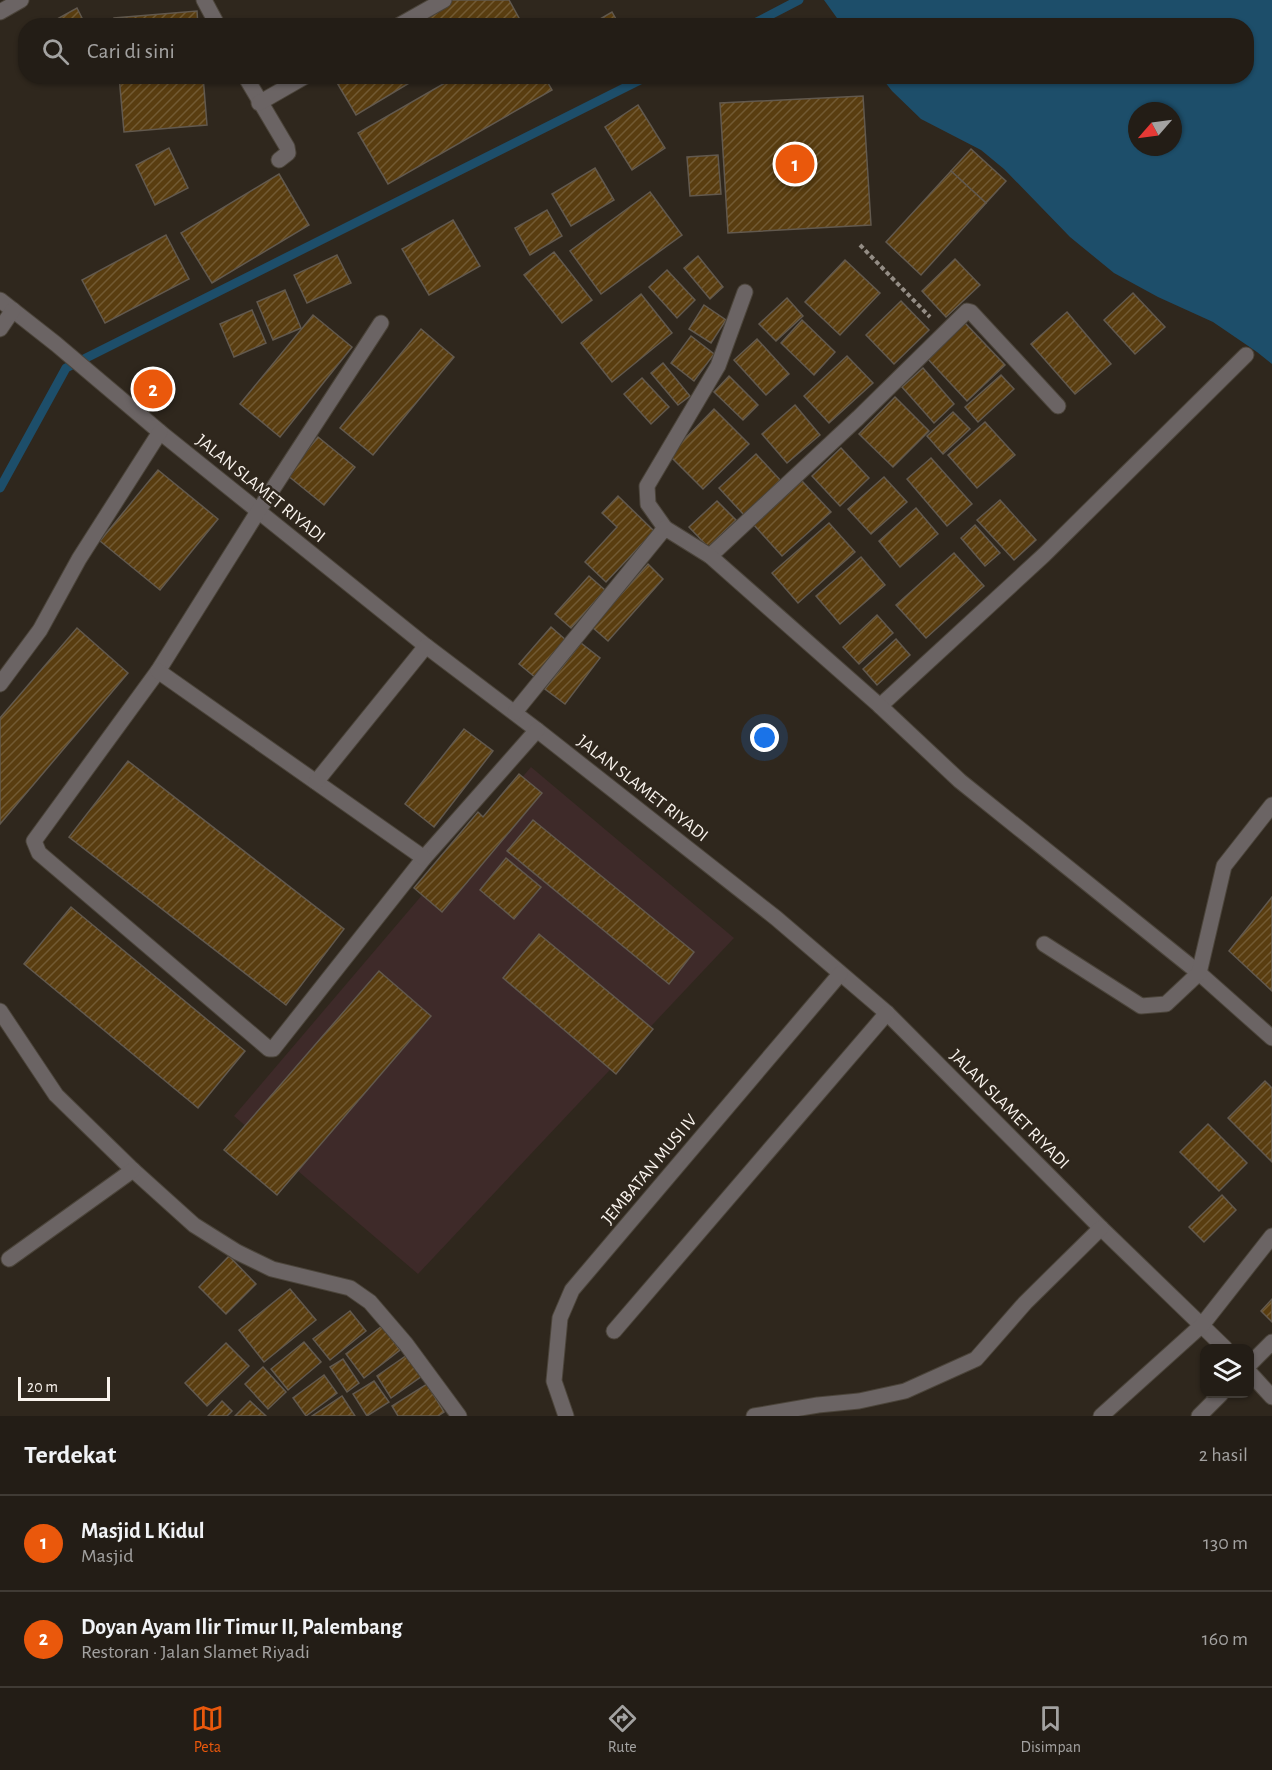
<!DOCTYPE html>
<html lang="id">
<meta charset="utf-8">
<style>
body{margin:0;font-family:"Alegreya Sans",sans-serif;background:#2b261f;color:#f1f3f6}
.controls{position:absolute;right:18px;bottom:18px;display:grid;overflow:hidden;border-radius:12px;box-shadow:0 2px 4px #0004}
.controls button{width:54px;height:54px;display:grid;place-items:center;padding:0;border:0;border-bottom:2px solid #403b35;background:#231d16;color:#f1f3f6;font:30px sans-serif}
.compass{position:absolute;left:1128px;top:102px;width:54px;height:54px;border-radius:50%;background:#231d16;box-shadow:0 2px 4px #0004;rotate:242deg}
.scale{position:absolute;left:18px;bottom:15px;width:92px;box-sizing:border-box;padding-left:6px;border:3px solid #f9f3ed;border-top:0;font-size:16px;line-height:21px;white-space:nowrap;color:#f9f3ed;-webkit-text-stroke:4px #2f271d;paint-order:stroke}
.you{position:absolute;left:765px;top:738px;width:21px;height:21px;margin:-15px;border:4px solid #fff;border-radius:50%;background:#1a73e8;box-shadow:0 0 0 9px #1a73e833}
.badge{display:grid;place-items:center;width:39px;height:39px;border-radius:50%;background:#ea580c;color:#fff;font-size:20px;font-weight:700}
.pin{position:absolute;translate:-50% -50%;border:3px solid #fff;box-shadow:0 2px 6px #0006}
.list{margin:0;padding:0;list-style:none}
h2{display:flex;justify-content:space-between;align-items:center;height:78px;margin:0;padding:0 24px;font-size:26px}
h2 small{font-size:20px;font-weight:400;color:#a3a2a1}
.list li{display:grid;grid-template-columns:39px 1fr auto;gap:18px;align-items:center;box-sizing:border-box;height:96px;padding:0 24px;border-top:2px solid #403b35}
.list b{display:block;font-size:22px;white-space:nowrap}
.list p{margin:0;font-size:20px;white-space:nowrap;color:#a3a2a1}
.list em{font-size:20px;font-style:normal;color:#a3a2a1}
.icon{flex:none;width:33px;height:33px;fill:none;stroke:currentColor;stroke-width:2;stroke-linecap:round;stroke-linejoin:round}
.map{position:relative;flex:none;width:1272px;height:1416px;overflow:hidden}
.search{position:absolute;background:#231d16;box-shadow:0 2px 4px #0004;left:18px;right:18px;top:18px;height:66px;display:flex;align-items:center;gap:15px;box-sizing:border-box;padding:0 21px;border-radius:24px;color:#a3a2a1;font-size:22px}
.sheet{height:270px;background:#231d16}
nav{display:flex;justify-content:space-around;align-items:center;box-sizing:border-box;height:84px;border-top:2px solid #403b35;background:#231d16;font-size:16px;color:#a3a2a1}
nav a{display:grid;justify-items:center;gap:3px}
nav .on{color:#ea580c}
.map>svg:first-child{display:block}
.education{fill:#3e2a29}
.water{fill:#1d4e6a;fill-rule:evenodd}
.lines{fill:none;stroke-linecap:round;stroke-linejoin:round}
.stream{stroke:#1d4e6a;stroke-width:9}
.building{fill:url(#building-hatch);stroke:#62594e;stroke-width:1.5}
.minor-casing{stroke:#4b443a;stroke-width:17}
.path{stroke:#948d85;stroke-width:4;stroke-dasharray:4.5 3;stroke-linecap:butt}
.minor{stroke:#6b6464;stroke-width:15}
.labels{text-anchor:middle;stroke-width:5;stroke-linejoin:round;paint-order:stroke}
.street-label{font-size:18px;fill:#f9f3ed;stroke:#2f271d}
</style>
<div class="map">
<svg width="1272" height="1416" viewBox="0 0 1272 1416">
<defs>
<pattern id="building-hatch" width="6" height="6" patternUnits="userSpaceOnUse" patternTransform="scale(1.5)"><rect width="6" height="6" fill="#593d10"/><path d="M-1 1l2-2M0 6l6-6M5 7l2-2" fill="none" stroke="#725a33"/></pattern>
</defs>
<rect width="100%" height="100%" fill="#2f271d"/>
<polygon class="education" points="531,767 734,938 418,1274 234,1116"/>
<path class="water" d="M824,0H1272V364L1257,352L1213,322L1158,297L1114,273L1070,237L1004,169L981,150L921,119L892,91L881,77L1246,76V26L842,25ZM1137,111H1173V147H1137Z"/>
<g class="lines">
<g class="stream">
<polyline points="749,26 799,0"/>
<polyline points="0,488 66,368 648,76"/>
</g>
</g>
<g class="building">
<polygon points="447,0 509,0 519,18 507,26 404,26"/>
<polygon points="77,8 86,26 60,26 57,19"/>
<polygon points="197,11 198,26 114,26 114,18"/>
<polygon points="612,12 620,26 588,26"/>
<polygon points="119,76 203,76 207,125 124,132"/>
<polygon points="333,76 421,76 356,115"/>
<polygon points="457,76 544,76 552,90 388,184 358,133"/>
<polygon points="863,96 871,225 728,233 720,103"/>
<polygon points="638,105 665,148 632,170 605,127"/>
<polygon points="169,148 188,188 155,205 136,165"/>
<polygon points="971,149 1006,181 986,203 951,171"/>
<polygon points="718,155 721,194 690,196 687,157"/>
<polygon points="595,168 614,200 571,226 552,194"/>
<polygon points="951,171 986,203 921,275 886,242"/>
<polygon points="279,174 309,225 212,283 181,233"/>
<polygon points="650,192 682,235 601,294 570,251"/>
<polygon points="547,210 562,236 530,255 515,228"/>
<polygon points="453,220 480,266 429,295 402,249"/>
<polygon points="166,235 189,279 105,323 82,280"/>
<polygon points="554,252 592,300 562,323 524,275"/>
<polygon points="337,255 351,283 307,303 294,275"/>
<polygon points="698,256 723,287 710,299 684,268"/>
<polygon points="955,259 980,285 946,317 922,291"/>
<polygon points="845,260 880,293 840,335 805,302"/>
<polygon points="667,270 695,300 677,318 649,287"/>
<polygon points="285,290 301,328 273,340 257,302"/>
<polygon points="1133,293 1165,327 1135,354 1104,320"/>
<polygon points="641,294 672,333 612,382 581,343"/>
<polygon points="787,298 803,316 776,341 759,324"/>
<polygon points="901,301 929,330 894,364 866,335"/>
<polygon points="704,305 726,320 711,343 689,329"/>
<polygon points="252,310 266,343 234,357 220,324"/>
<polygon points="1067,312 1111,364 1075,394 1031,344"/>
<polygon points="313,315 352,347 280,437 240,404"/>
<polygon points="802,320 835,352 814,375 781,343"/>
<polygon points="965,323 1005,365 967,401 927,358"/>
<polygon points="421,329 454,357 373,455 340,428"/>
<polygon points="691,336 714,354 694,381 671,363"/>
<polygon points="757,339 789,374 766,395 734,360"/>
<polygon points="847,356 873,383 829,423 804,396"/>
<polygon points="663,363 690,396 678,405 651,373"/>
<polygon points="923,368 954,404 934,423 902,387"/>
<polygon points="1001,375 1014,389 978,422 965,407"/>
<polygon points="729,376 758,405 743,420 714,392"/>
<polygon points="642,378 669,407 651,424 624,394"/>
<polygon points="895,397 929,431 893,467 859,434"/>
<polygon points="795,405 820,435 787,463 762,434"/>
<polygon points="714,409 749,444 703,489 669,455"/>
<polygon points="953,412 970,429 943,454 927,436"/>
<polygon points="985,422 1015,455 977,488 948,455"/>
<polygon points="318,437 355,467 324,505 287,475"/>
<polygon points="841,448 869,478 840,506 812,476"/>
<polygon points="756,454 782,482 745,516 719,488"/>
<polygon points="931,458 972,504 947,526 907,479"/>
<polygon points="158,470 218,519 160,590 100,541"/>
<polygon points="884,477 907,502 871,534 848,509"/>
<polygon points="802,481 831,512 782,556 754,525"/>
<polygon points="618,496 654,531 606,582 585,562 617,527 602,513"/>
<polygon points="1000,500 1036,540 1014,560 977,520"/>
<polygon points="717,501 736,520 708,547 689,527"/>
<polygon points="916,508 938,534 900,567 879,541"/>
<polygon points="829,523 855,552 798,603 772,573"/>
<polygon points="975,525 1000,553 985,566 961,538"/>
<polygon points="954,553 984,586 926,638 896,605"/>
<polygon points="861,557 885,585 840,624 816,596"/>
<polygon points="648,564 663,579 608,641 592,627"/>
<polygon points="589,576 605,590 571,628 555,614"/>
<polygon points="877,615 893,633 859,664 843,647"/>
<polygon points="551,627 567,641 536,678 519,664"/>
<polygon points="77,628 128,673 0,824 0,718"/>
<polygon points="896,639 910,655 877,685 863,669"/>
<polygon points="581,643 600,658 565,704 545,689"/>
<polygon points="464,729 493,751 434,827 405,804"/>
<polygon points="128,761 344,929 286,1005 69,837"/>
<polygon points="519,774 542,793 442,912 414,888 478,812 483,817"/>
<polygon points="533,820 694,952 669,984 507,851"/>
<polygon points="506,858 541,887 514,919 480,890"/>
<polygon points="1272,897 1272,991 1229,951"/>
<polygon points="71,907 245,1051 198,1108 24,964"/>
<polygon points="539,934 653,1029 616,1074 503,978"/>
<polygon points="379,971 431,1016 277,1195 224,1150"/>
<polygon points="1265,1081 1272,1088 1272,1162 1228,1118"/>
<polygon points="1208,1124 1247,1163 1219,1191 1180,1152"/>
<polygon points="1222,1195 1236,1210 1204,1242 1189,1227"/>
<polygon points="229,1256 256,1284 226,1314 199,1287"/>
<polygon points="290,1289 316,1320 264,1362 239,1330"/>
<polygon points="1272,1299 1272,1322 1261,1311"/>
<polygon points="350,1311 366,1331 330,1360 313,1339"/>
<polygon points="382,1326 400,1350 364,1378 346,1354"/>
<polygon points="304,1342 321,1362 288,1390 271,1369"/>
<polygon points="226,1343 249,1366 207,1406 185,1383"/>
<polygon points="407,1355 422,1376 391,1398 377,1376"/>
<polygon points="343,1359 359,1383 347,1392 330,1367"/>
<polygon points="263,1367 286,1392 268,1409 245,1384"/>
<polygon points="324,1375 337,1393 306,1416 293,1398"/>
<polygon points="374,1381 389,1402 367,1416 353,1394"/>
<polygon points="427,1384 444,1412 438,1416 398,1416 392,1406"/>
<polygon points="342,1396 355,1416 312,1416"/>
<polygon points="222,1401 232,1411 227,1416 208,1416"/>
<polygon points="250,1401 266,1416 235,1416"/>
</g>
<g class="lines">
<defs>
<g id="minor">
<polyline points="204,0 218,26"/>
<polyline points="0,12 21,0"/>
<polyline points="398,26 444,0"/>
<polyline points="245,76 287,147 288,153 279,160"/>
<polyline points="259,103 306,76"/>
<polyline points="0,300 56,344 160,432 426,646 537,730 776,918 887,1013 1101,1228 1225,1348"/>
<polyline points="381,323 259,510 158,671 34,841 39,853 269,1049 273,1049 424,858 537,730"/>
<polyline points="0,329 13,310"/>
<polyline points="665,528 648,504 647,486 718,366 745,292"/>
<polyline points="710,556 858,418 967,311 971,312 1058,406"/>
<polyline points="158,671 424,858"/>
<polyline points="0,684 40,630 79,559 160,432"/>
<polyline points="880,706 1044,555 1246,355"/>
<polyline points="515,712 665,528 710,556 880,706 960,781 1199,973 1272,1038"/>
<polyline points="316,782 426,646"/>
<polyline points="1044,944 1141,1006 1166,1004 1199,973 1224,866 1272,805"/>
<polyline points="0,1011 56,1095 133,1170 194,1225 237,1252 272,1269 350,1288 370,1302 406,1344 459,1416"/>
<polyline points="9,1259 133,1170"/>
<polyline points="614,1331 887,1013"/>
<polyline points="1250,1364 1272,1342"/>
<polyline points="1250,1373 1272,1397"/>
<polyline points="566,1416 554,1381 560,1318 572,1290 840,974"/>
<polyline points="754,1416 818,1405 859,1401 905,1391 976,1359 1025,1303 1101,1228"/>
<polyline points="1101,1416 1202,1325 1272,1236"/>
<polyline points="1199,1416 1221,1394"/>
</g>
</defs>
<use href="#minor" class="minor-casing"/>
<polyline class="path" points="860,245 930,317"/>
<use href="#minor" class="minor"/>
</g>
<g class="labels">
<g class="street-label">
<text transform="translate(261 488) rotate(39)" y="6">JALAN SLAMET RIYADI</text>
<text transform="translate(643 788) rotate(38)" y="6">JALAN SLAMET RIYADI</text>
<text transform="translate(1010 1109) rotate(45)" y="6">JALAN SLAMET RIYADI</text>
<text transform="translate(649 1169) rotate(-50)" y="6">JEMBATAN MUSI IV</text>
</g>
</g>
</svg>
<div class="controls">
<button><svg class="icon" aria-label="layers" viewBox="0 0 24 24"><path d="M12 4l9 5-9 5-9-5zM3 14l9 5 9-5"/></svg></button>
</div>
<svg class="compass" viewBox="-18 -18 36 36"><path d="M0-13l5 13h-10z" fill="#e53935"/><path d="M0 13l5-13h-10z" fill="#a3a2a1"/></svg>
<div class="scale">20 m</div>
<div class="you"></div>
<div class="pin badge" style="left:795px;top:164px">1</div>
<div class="pin badge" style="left:153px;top:389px">2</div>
<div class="search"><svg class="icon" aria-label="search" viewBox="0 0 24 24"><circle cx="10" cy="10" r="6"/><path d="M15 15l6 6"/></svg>Cari di sini</div>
</div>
<section class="sheet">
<h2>Terdekat<small>2 hasil</small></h2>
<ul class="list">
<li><span class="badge">1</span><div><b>Masjid L Kidul</b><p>Masjid</p></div><em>130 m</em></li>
<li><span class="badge">2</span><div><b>Doyan Ayam Ilir Timur II, Palembang</b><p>Restoran · Jalan Slamet Riyadi</p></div><em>160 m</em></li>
</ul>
</section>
<nav>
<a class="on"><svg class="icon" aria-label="map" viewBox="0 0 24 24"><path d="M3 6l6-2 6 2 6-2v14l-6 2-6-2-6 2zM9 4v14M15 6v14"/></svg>Peta</a>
<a><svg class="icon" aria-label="directions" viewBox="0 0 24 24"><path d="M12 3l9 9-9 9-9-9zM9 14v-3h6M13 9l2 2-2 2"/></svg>Rute</a>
<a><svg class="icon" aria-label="saved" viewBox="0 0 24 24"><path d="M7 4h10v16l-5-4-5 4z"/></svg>Disimpan</a>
</nav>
